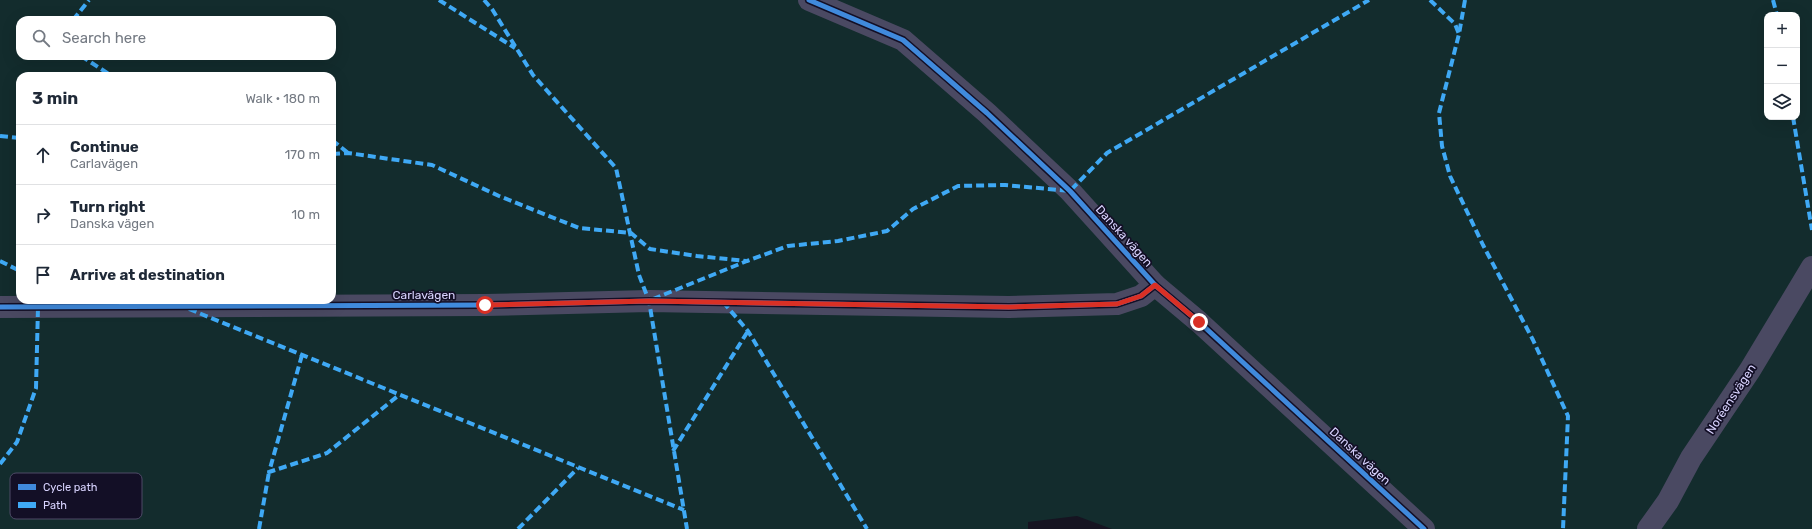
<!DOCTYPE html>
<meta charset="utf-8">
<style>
body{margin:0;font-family:Rubik,sans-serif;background:#f2f2f3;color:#1f2937}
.controls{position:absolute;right:12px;top:12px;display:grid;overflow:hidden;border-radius:8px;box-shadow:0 4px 16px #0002}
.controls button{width:36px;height:36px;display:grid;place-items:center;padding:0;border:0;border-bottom:1px solid #e0e1e3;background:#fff;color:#1f2937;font:20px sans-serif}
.stop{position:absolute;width:12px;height:12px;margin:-9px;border:3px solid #d93025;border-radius:50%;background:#fff}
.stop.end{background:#d93025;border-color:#fff;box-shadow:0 1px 4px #0008}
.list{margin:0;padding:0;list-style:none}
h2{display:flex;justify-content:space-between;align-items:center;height:52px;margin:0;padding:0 16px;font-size:17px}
h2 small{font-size:13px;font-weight:400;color:#747a83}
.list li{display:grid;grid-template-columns:26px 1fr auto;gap:12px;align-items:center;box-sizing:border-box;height:60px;padding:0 16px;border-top:1px solid #e0e1e3}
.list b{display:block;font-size:15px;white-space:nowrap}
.list p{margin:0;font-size:13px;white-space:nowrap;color:#747a83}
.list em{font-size:13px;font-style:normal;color:#747a83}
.icon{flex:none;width:22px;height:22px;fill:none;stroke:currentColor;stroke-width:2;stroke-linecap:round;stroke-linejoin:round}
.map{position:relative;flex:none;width:1812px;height:529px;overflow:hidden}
.search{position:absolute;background:#fff;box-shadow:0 4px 16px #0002;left:16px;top:16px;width:320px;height:44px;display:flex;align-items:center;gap:10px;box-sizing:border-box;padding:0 14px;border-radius:12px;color:#747a83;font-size:15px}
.panel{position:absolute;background:#fff;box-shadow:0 4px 16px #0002;left:16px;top:72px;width:320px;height:232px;border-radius:12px}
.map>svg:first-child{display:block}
.green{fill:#132c2d;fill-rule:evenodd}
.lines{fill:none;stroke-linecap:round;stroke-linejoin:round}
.minor{stroke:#4a4962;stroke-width:22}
.quiet{stroke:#3fa9f5;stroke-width:4;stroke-dasharray:8 4;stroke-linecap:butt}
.cycleway-casing{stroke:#130f26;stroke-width:8}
.cycleway{stroke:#408adc;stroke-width:5}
.route{stroke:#d93025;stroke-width:5}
.labels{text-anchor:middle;stroke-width:3.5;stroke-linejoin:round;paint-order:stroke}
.street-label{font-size:12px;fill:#d9d4ff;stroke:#130f26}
.key{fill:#130f26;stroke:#4e4a67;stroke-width:1}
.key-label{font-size:11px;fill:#d9d4ff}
</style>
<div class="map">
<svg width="1812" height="529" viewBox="0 0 1812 529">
<rect width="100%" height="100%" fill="#161421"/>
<path class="green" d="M0,0H1812V529H1112L1077,516L1028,522V529H0ZM1767,15H1797V117H1767ZM20,20H332V56H20ZM20,76H332V300H20Z"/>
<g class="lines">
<g class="minor">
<polyline points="809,0 903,40 987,113 1070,191 1155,285 1199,322 1424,529"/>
<polyline points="0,307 485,305 649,301 1009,307 1117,304 1141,296 1155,285"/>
<polyline points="1648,529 1668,501 1691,458 1750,370 1812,267"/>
</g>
<g class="quiet">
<polyline points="439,0 515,48"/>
<polyline points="484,0 492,9 533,75 616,168 639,275 649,301 687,529"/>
<polyline points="1430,0 1455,24 1459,34"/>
<polyline points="1465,0 1459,34 1439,113 1442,146 1450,176 1483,245 1533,340 1568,416 1563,529"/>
<polyline points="1773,0 1777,15"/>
<polyline points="73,20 89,0"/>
<polyline points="81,56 112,76"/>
<polyline points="1793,117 1812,230"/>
<polyline points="0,136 20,138"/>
<polyline points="332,140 348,153"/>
<polyline points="332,154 348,153 432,165 499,196 579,228 631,233 650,249 697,256 746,261"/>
<polyline points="0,261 20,271"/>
<polyline points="653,299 747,261 788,246 838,241 887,231 913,209 958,186 1005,185 1070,191 1107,153 1369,0"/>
<polyline points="723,302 748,331 867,529"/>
<polyline points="189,309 684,510"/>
<polyline points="302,355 269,472 327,453 399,395"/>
<polyline points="673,451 748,331"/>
<polyline points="0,464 17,442 36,388 38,307 36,300"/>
<polyline points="259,529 269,472"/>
<polyline points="518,529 578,468"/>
</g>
<defs>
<g id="cycleway">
<polyline points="809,0 903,40 987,113 1070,191 1155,285 1199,322 1424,529"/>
<polyline points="0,307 485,305 649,301 1009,307 1117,304 1141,296 1155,285"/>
</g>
</defs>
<use href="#cycleway" class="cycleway-casing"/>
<use href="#cycleway" class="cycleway"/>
</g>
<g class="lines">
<polyline class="route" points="485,305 649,301 1009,307 1117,304 1141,296 1155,285 1199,322"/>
</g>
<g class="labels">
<g class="street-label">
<text transform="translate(1124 236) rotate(48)" y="4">Danska vägen</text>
<text x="424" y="299">Carlavägen</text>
<text transform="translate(1731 399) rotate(-57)" y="4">Noréensvägen</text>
<text transform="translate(1360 456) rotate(43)" y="4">Danska vägen</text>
</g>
</g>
<rect x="10" y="473" width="132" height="46" rx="6" class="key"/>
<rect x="18" y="484" width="18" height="6" fill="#408adc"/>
<rect x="18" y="502" width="18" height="6" fill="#3fa9f5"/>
<g class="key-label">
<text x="43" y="491">Cycle path</text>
<text x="43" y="509">Path</text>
</g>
</svg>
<div class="controls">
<button>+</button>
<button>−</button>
<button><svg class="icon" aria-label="layers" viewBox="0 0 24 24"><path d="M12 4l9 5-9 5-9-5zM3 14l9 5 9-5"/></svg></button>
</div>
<div class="stop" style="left:485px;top:305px"></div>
<div class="stop end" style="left:1199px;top:322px"></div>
<div class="search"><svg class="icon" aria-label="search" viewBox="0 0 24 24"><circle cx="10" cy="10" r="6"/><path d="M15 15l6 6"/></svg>Search here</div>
<section class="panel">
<h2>3 min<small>Walk · 180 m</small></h2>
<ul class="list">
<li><svg class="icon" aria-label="ahead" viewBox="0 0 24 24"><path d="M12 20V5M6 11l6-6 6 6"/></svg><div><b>Continue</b><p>Carlavägen</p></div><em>170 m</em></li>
<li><svg class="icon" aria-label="right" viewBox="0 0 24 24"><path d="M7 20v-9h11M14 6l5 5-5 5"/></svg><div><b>Turn right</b><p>Danska vägen</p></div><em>10 m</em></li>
<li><svg class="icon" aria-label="arrive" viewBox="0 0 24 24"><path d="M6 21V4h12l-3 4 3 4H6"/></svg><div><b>Arrive at destination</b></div></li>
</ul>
</section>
</div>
